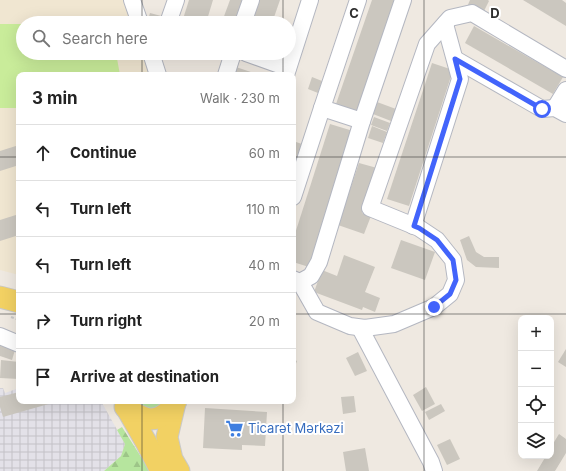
<!DOCTYPE html>
<meta charset="utf-8">
<style>
body{margin:0;font-family:Inter,sans-serif;background:#f2f2f2;color:#222}
.controls{position:absolute;right:12px;bottom:12px;display:grid;overflow:hidden;border-radius:8px;box-shadow:0 4px 16px #0002}
.controls button{width:36px;height:36px;display:grid;place-items:center;padding:0;border:0;border-bottom:1px solid #e0e0e0;background:#fff;color:#222;font:20px sans-serif}
.stop{position:absolute;width:12px;height:12px;margin:-9px;border:3px solid #4264fb;border-radius:50%;background:#fff}
.stop.end{background:#4264fb;border-color:#fff;box-shadow:0 1px 4px #0008}
.list{margin:0;padding:0;list-style:none}
h2{display:flex;justify-content:space-between;align-items:center;height:52px;margin:0;padding:0 16px;font-size:17px}
h2 small{font-size:13px;font-weight:400;color:#767676}
.list li{display:grid;grid-template-columns:26px 1fr auto;gap:12px;align-items:center;box-sizing:border-box;height:56px;padding:0 16px;border-top:1px solid #e0e0e0}
.list b{display:block;font-size:15px;white-space:nowrap}
.list em{font-size:13px;font-style:normal;color:#767676}
.icon{flex:none;width:22px;height:22px;fill:none;stroke:currentColor;stroke-width:2;stroke-linecap:round;stroke-linejoin:round}
.map{position:relative;flex:none;width:566px;height:471px;overflow:hidden}
.search{position:absolute;background:#fff;box-shadow:0 4px 16px #0002;left:16px;top:16px;width:280px;height:44px;display:flex;align-items:center;gap:10px;box-sizing:border-box;padding:0 14px;border-radius:22px;color:#767676;font-size:15px}
.panel{position:absolute;background:#fff;box-shadow:0 4px 16px #0002;left:16px;top:72px;width:280px;height:332px;border-radius:8px}
.map>svg:first-child{display:block}
.industrial{fill:url(#industrial-grid)}
.education{fill:#f0e6d1}
.grass{fill:#b6e59e}
.forest{fill:url(#forest-firs)}
.pitch{fill:#c9ec9a}
.building{fill:#cbc7bf}
.lines{fill:none;stroke-linecap:round;stroke-linejoin:round}
.minor-casing{stroke:#b4b7c1;stroke-width:18}
.major-casing{stroke:#c9c9c9;stroke-width:23}
.path{stroke:#c9c9c9;stroke-width:2;stroke-dasharray:3 2;stroke-linecap:butt}
.minor{stroke:#fff;stroke-width:16}
.major{stroke:#f2d163;stroke-width:21}
.route{stroke:#4264fb;stroke-width:5}
.grid{fill:none;stroke:#2e2e2e;stroke-width:1;stroke-opacity:0.55}
.labels{text-anchor:middle;stroke-width:4;stroke-linejoin:round;paint-order:stroke}
.shop-label{font-size:13px;fill:#366cbe;stroke:#fff;text-anchor:start}
.grid-label{font-size:13px;text-anchor:middle;font-weight:bold;fill:#2e2e2e;stroke:#fff;stroke-width:4;stroke-linejoin:round;paint-order:stroke}
</style>
<div class="map">
<svg width="566" height="471" viewBox="0 0 566 471">
<defs>
<pattern id="industrial-grid" width="8" height="8" patternUnits="userSpaceOnUse"><rect width="8" height="8" fill="#e3e1e8"/><path d="M0 4h8M4 0v8" fill="none" stroke="#c3c1c7"/></pattern>
<pattern id="forest-firs" width="22" height="20" patternUnits="userSpaceOnUse"><rect width="22" height="20" fill="#b6e59e"/><path d="M5 1l3.5 6h-7zM16 11l3.5 6h-7z" fill="#9dc588"/></pattern>
</defs>
<rect width="100%" height="100%" fill="#efe9e1"/>
<polygon class="industrial" points="0,388 3,388 5,393 19,388 19,401 101,401 125,444 121,456 104,471 0,471"/>
<polygon class="education" points="0,0 129,0 135,23 23,23 23,53 143,53 149,75 19,75 19,275 0,270"/>
<polygon class="grass" points="126,401 169,401 156,412"/>
<polygon class="forest" points="122,427 150,471 104,471 121,456 125,444 117,430"/>
<polygon class="pitch" points="0,24 23,24 23,53 116,53 120,75 19,75 19,108 0,108"/>
<g class="building">
<polygon points="189,0 213,0 206,23 194,23 183,19"/>
<polygon points="230,0 246,0 238,23 234,23 223,19"/>
<polygon points="256,0 280,0 272,23 248,23"/>
<polygon points="372,0 398,0 360,112 336,104"/>
<polygon points="470,0 488,0 489,1 482,15 467,7"/>
<polygon points="523,0 562,0 566,3 566,26"/>
<polygon points="150,13 165,17 163,23 147,23"/>
<polygon points="474,26 563,77 553,94 465,43"/>
<polygon points="432,63 453,70 409,206 387,199"/>
<polygon points="236,67 257,74 257,75 233,75"/>
<polygon points="312,77 322,81 318,93 308,89"/>
<polygon points="377,102 396,109 391,121 373,114"/>
<polygon points="374,117 390,123 387,131 371,125"/>
<polygon points="330,124 353,131 309,267 293,262 293,240"/>
<polygon points="372,126 387,132 383,143 368,138"/>
<polygon points="293,141 302,144 293,169"/>
<polygon points="19,145 19,165 0,171 0,151"/>
<polygon points="359,163 377,168 362,213 371,216 364,234 338,225"/>
<polygon points="19,214 19,235 0,241 0,220"/>
<polygon points="469,236 476,252 484,257 499,257 499,268 476,267 467,260 460,240"/>
<polygon points="401,240 435,252 425,280 391,268"/>
<polygon points="344,255 375,267 365,292 380,298 375,312 363,307 362,310 314,292 322,270 337,276"/>
<polygon points="0,345 15,350 12,360 0,356"/>
<polygon points="566,349 566,367 558,362"/>
<polygon points="358,352 367,371 355,376 346,358"/>
<polygon points="293,359 297,361 293,372"/>
<polygon points="1,360 19,362 19,379 0,378"/>
<polygon points="426,387 435,404 422,411 413,395"/>
<polygon points="19,392 19,401 59,401 3,417 0,407 0,397"/>
<polygon points="354,396 356,412 343,414 341,397"/>
<polygon points="441,404 445,411 429,420 425,412"/>
<polygon points="205,408 267,412 265,446 242,445 242,450 203,448"/>
<polygon points="559,434 566,439 566,453 555,471 537,471 546,456 551,456 551,447"/>
<polygon points="450,439 460,459 447,465 437,445"/>
<polygon points="365,448 369,471 346,471 343,452"/>
</g>
<g class="lines">
<defs>
<g id="minor">
<polyline points="132,0 140,23"/>
<polyline points="168,23 176,0"/>
<polyline points="243,23 251,0"/>
<polyline points="151,53 158,75"/>
<polyline points="246,53 288,68"/>
<polyline points="455,59 542,109 555,108 566,114"/>
<polyline points="226,75 233,53"/>
<polyline points="286,75 310,0"/>
<polyline points="322,108 362,121"/>
<polyline points="555,108 566,90"/>
<polyline points="293,197 322,108 358,0"/>
<polyline points="413,226 460,79 445,24"/>
<polyline points="293,279 300,282 317,312 350,326 365,328 394,324 434,307 450,294 456,280 453,260 437,240 419,228 370,208 427,44 450,18 472,13 566,69"/>
<polyline points="300,282 311,276 319,262 362,121 403,0"/>
<polyline points="360,328 431,462 434,471"/>
<polyline points="0,336 19,344"/>
</g>
<g id="major">
<polyline points="0,297 19,302"/>
<polyline points="175,403 167,437 172,459 179,471"/>
<path d="M125,407C128,410 132,412 136,414C140,416 146,419 151,419C161,419 172,410 176,401"/>
<polyline points="127,409 146,442 161,471"/>
</g>
</defs>
<use href="#minor" class="minor-casing"/>
<use href="#major" class="major-casing"/>
<polyline class="path" points="11,317 19,320"/>
<use href="#minor" class="minor"/>
<use href="#major" class="major"/>
</g>
<g class="lines">
<polyline class="route" points="434,307 450,294 456,280 453,260 437,240 419,228 414,226 460,79 455,59 542,109"/>
</g>
<path class="grid" d="M142,0V23M283,0V23M424,0V471M142,53V75M283,53V75M0,157H19M293,157H566M0,314H19M293,314H566M142,401V471M283,401V471"/>
<defs>
<symbol id="supermarket-bare" viewBox="-9 -9 18 18"><path d="M-6-5.5h2.5l.6 2H6L4.5 2H-2.5L-4.4-4H-6ZM-1.5 3.2a1.3 1.3 0 1 0 .1 0ZM3 3.2a1.3 1.3 0 1 0 .1 0Z" fill="#3f7fe0" stroke="#fff" stroke-width="2.5" paint-order="stroke"/></symbol>
</defs>
<g fill-rule="evenodd">
<use href="#supermarket-bare" x="222" y="416" width="25" height="25"/>
</g>
<g class="labels">
<g class="shop-label">
<text x="248" y="433">Ticarət Mərkəzi</text>
</g>
</g>
<g class="grid-label">
<text x="354" y="18">C</text>
<text x="495" y="18">D</text>
</g>
</svg>
<div class="controls">
<button>+</button>
<button>−</button>
<button><svg class="icon" aria-label="locate" viewBox="0 0 24 24"><circle cx="12" cy="12" r="6"/><path d="M12 2v4M12 18v4M2 12h4M18 12h4"/></svg></button>
<button><svg class="icon" aria-label="layers" viewBox="0 0 24 24"><path d="M12 4l9 5-9 5-9-5zM3 14l9 5 9-5"/></svg></button>
</div>
<div class="stop" style="left:542px;top:109px"></div>
<div class="stop end" style="left:434px;top:307px"></div>
<div class="search"><svg class="icon" aria-label="search" viewBox="0 0 24 24"><circle cx="10" cy="10" r="6"/><path d="M15 15l6 6"/></svg>Search here</div>
<section class="panel">
<h2>3 min<small>Walk · 230 m</small></h2>
<ul class="list">
<li><svg class="icon" aria-label="ahead" viewBox="0 0 24 24"><path d="M12 20V5M6 11l6-6 6 6"/></svg><div><b>Continue</b></div><em>60 m</em></li>
<li><svg class="icon" aria-label="left" viewBox="0 0 24 24"><path d="M17 20v-9H6M10 6l-5 5 5 5"/></svg><div><b>Turn left</b></div><em>110 m</em></li>
<li><svg class="icon" aria-label="left" viewBox="0 0 24 24"><path d="M17 20v-9H6M10 6l-5 5 5 5"/></svg><div><b>Turn left</b></div><em>40 m</em></li>
<li><svg class="icon" aria-label="right" viewBox="0 0 24 24"><path d="M7 20v-9h11M14 6l5 5-5 5"/></svg><div><b>Turn right</b></div><em>20 m</em></li>
<li><svg class="icon" aria-label="arrive" viewBox="0 0 24 24"><path d="M6 21V4h12l-3 4 3 4H6"/></svg><div><b>Arrive at destination</b></div></li>
</ul>
</section>
</div>
